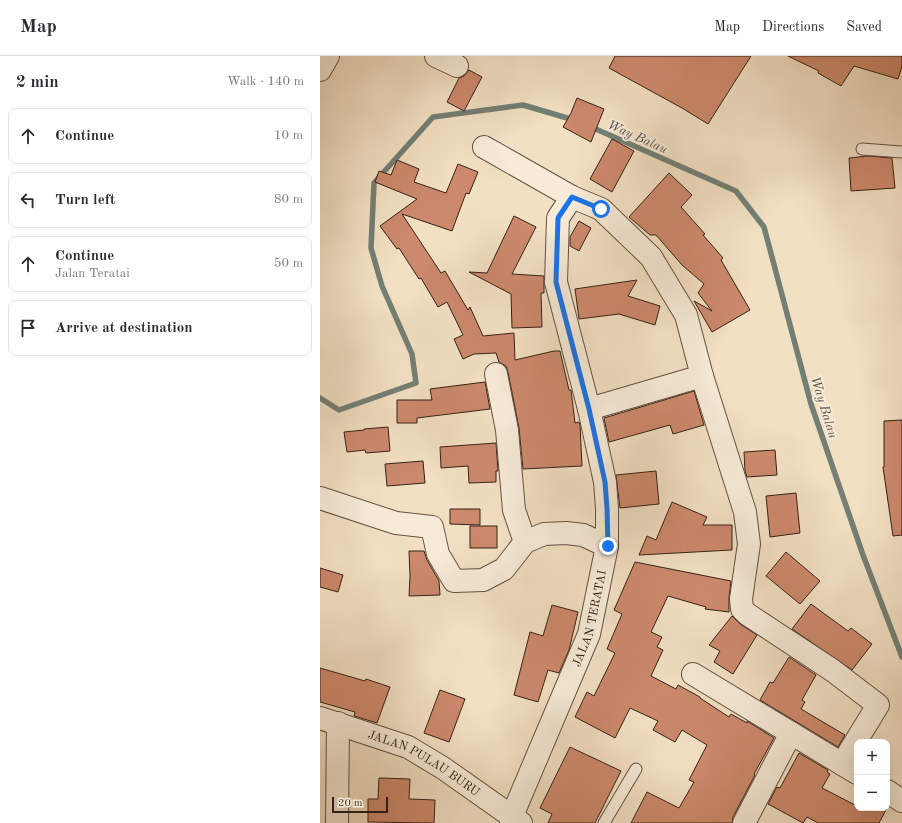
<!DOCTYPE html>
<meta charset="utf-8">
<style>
body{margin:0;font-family:"Old Standard TT",serif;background:#f7f7f7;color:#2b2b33}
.controls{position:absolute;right:12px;bottom:12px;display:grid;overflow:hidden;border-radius:8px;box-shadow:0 4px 16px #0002}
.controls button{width:36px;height:36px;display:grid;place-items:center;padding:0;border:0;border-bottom:1px solid #e1e1e2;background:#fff;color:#2b2b33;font:20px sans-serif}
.scale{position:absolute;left:12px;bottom:10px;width:56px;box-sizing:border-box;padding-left:4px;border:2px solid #362117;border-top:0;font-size:11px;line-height:14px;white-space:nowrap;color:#362117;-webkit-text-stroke:3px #f7ebd8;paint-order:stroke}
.stop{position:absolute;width:12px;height:12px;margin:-9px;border:3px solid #1a73e8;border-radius:50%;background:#fff}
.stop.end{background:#1a73e8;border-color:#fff;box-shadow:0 1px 4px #0008}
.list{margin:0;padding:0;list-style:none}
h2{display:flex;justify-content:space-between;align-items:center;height:52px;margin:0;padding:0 16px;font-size:17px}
h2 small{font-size:13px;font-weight:400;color:#7c7c81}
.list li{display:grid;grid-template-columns:26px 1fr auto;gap:12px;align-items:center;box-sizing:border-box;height:56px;margin:0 8px 8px;padding:0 8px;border:1px solid #e1e1e2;border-radius:8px}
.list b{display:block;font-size:15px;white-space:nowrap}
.list p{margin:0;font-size:13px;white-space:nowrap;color:#7c7c81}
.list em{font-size:13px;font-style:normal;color:#7c7c81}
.icon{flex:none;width:22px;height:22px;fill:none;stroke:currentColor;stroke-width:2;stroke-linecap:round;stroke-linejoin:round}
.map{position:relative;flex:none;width:582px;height:767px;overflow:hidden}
header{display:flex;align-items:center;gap:24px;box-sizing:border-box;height:56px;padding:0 20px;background:#fff;border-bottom:1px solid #e1e1e2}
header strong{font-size:19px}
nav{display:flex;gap:22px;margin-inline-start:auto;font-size:14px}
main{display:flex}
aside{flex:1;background:#fff}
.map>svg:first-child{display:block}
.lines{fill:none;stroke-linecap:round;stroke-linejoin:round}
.stream{stroke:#737f75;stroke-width:5.5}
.building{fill:#cc896c;stroke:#362117}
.service-casing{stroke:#655142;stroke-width:13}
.minor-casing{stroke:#655142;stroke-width:24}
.service{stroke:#f7ebd8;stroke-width:11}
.minor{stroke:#f7ebd8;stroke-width:22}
.route{stroke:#1a73e8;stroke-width:5}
.labels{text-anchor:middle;stroke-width:4;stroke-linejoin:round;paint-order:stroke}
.street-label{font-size:12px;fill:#362117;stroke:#f7ebd8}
.water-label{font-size:13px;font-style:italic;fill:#545046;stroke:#f7ebd8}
</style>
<header>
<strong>Map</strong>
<nav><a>Map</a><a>Directions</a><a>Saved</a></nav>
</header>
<main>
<aside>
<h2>2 min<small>Walk · 140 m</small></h2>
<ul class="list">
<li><svg class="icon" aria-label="ahead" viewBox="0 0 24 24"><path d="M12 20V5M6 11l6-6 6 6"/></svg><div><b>Continue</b></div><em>10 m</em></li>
<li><svg class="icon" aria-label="left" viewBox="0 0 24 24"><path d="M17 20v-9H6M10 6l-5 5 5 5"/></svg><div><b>Turn left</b></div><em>80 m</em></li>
<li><svg class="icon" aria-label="ahead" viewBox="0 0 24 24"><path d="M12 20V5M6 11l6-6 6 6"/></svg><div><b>Continue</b><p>Jalan Teratai</p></div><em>50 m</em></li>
<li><svg class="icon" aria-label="arrive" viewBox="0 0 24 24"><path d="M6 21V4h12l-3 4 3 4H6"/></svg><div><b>Arrive at destination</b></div></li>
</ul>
</aside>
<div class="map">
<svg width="582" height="767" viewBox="0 0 582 767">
<rect width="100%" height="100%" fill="#f2e0c3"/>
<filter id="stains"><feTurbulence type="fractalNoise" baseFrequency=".005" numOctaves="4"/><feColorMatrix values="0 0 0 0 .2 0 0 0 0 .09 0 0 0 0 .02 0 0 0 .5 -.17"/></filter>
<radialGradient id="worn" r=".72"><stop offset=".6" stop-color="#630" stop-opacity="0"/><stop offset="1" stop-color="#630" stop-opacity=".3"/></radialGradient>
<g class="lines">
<g class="stream">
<polyline points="269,70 416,135 444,171 491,348 543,499 582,601"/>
<polyline points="0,342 19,354 96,327 92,298 62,230 51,192 54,127 113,61 203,49 254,64"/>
</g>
</g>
<g class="building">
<polygon points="295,0 431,0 388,68 362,52 289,12"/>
<polygon points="468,0 582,0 582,10 578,23 534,10 521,30 498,17 499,15"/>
<polygon points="149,14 162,21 144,55 127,46 139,22 144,20"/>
<polygon points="257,42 284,53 271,86 243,71 251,57"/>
<polygon points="292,83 314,95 292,136 270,123"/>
<polygon points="548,100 572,102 575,132 531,135 529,102"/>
<polygon points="77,104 99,113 94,126 126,137 138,108 158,116 149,138 146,137 132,175 82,158 121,217 125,215 148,254 150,251 163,280 194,277 195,304 234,295 240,295 249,334 251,334 255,367 259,366 260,369 262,410 203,413 199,372 188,316 186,310 179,306 176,297 154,298 143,303 134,283 143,279 127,246 118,251 101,222 99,223 79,192 77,193 60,170 97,143 55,126 59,115 71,119"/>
<polygon points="349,117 372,139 361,151 385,178 383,179 403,202 401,204 430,254 392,276 374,245 392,255 378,237 384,228 362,209 336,179 330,179 309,161"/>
<polygon points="194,160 216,171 192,218 224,220 224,237 221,237 222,271 192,272 191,238 149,216 167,217"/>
<polygon points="259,165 271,172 259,195 250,190 250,181"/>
<polygon points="317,224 308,240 340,250 335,269 299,258 259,263 255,233"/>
<polygon points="165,326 170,353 97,362 97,367 77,367 77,344 112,344 110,333"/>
<polygon points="374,335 384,369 353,378 350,369 289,386 284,362"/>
<polygon points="582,364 582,479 573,480 563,411 564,411 564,365"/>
<polygon points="68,371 70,395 46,397 45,394 27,396 24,376 44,374 44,373"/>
<polygon points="176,387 178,415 176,415 176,426 149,427 148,410 121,412 120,391"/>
<polygon points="455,394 457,419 427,421 425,415 424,396"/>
<polygon points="103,405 105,427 67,430 65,408"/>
<polygon points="336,415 339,448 300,452 296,419"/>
<polygon points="476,437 480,477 450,481 446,440"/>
<polygon points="352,446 387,461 383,469 412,469 412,494 319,499 327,480 336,484"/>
<polygon points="130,453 160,453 160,469 130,468"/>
<rect x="150" y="470" width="27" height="22"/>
<polygon points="89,495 104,495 107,504 119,525 120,539 89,540 90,520"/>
<polygon points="466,496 500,525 480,548 446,520"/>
<polygon points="315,506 411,525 409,541 409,556 385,553 386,551 348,540 331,576 342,581 337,591 343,594 331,620 356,633 358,629 380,641 380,642 409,661 411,658 427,667 427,665 454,682 434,718 435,719 413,761 412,767 311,767 327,736 359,752 374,726 369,724 387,689 362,674 355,686 333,674 338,665 310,652 295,682 255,661 267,636 274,640 295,597 287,593 302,558 294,554"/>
<polygon points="0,512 23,519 18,536 0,531"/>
<polygon points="491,548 528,575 531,572 552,588 532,614 472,573"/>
<polygon points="232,549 258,556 249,594 239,617 228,614 218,646 194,639 210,576 223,580"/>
<polygon points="412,560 420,568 437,579 413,618 394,606 400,595 389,589"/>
<polygon points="469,601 496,619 482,644 485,646 481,653 525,679 518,691 440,644 450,626 453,627"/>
<polygon points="0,612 45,625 46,623 70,631 57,667 34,660 35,656 0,646"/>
<polygon points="120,634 145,643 129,686 104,677"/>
<polygon points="250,691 301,715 275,767 228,767 232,758 220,752"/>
<polygon points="479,697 508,714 507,716 510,718 502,732 537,750 537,752 567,752 559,767 498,767 487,761 483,767 448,748 457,731 460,732"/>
<polygon points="59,722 90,723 89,743 115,744 114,767 48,766 48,743 58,743"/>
</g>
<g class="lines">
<defs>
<g id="service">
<polyline points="542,93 582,96"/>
<polyline points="284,767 316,713"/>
</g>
<g id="minor">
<polyline points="116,0 137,10"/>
<polyline points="0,14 8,0"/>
<polyline points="164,91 252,141 281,153 331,201 366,259 382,320 425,456 429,488 421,543 422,553 427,558 512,614 558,649 522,708"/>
<polyline points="176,318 187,374 194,454 205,486"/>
<polyline points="269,353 382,320"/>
<polyline points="0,442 76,467 112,471 118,498 134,525 163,524 184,513 205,486 224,478 246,477 263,479 287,490"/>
<polyline points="373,618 537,717"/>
<path id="s1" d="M0,662L88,691L123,712L201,767"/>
<polyline points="567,735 582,745"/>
<polyline points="17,767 18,667"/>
<path id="s2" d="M191,767L192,760L269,578L287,490V452L285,426L269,353L236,226L238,162L252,141"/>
<polyline points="424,767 471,677"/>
</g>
</defs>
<use href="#service" class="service-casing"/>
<use href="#minor" class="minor-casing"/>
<use href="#service" class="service"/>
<use href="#minor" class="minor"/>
</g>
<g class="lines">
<polyline class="route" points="281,153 252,141 238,162 236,226 269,353 285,426 287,452 288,490"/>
</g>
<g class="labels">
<g class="street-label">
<text dy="4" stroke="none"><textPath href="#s2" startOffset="220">JALAN TERATAI</textPath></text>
<text dy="4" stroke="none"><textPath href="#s1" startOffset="114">JALAN PULAU BURU</textPath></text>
</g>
<g class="water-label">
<text transform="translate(318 80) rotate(24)" y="5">Way Balau</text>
<text transform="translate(505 351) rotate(73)" y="5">Way Balau</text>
</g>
</g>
<rect width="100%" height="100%" filter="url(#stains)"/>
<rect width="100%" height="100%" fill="url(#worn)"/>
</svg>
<div class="controls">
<button>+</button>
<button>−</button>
</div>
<div class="scale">20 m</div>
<div class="stop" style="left:281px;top:153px"></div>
<div class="stop end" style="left:288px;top:490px"></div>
</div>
</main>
